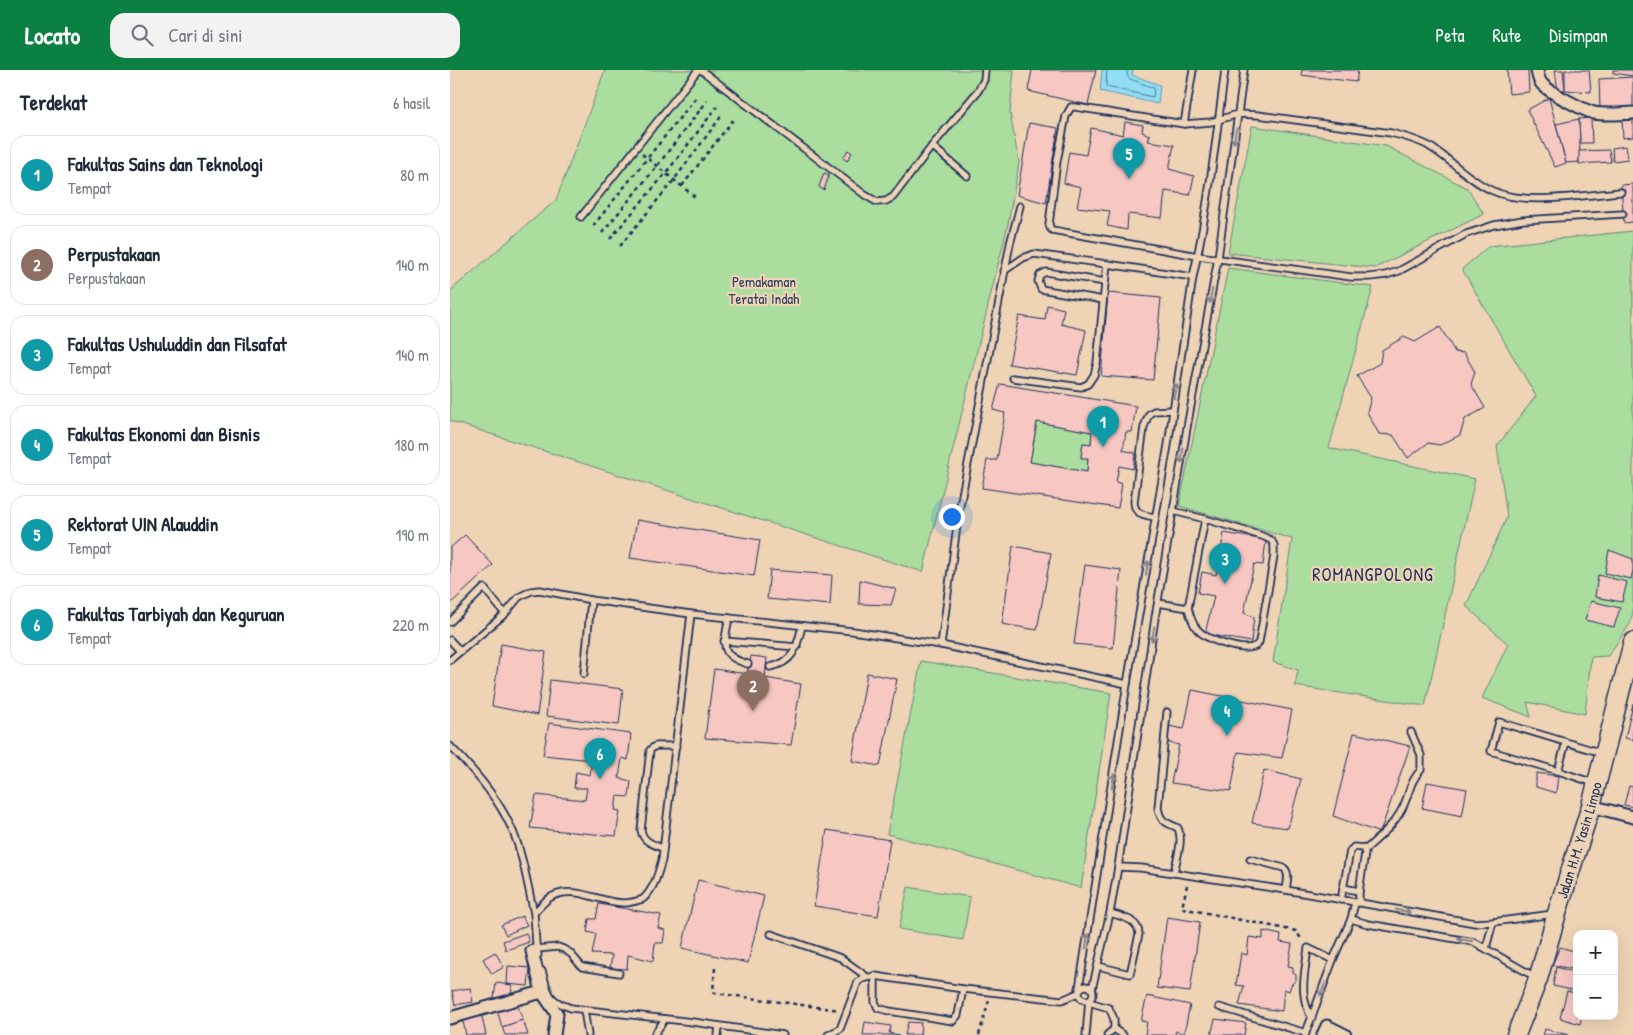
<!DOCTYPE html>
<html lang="id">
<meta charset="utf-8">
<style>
body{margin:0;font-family:"Patrick Hand",sans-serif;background:#f2f2f3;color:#1f2937}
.controls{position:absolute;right:15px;bottom:15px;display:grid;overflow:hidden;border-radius:10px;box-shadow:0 5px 20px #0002}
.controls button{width:45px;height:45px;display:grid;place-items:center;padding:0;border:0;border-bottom:1px solid #e0e1e3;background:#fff;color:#1f2937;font:25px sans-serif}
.you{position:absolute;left:501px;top:446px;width:18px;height:18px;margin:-12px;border:4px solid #fff;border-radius:50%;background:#1a73e8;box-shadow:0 0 0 8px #1a73e833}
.badge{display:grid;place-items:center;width:32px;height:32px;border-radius:50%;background:#0b8043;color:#fff;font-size:16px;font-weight:700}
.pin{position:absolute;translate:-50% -41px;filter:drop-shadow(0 1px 2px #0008)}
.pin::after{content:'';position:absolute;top:26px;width:18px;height:15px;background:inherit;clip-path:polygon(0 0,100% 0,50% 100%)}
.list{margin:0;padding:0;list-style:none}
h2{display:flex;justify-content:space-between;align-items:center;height:65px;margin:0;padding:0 20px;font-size:21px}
h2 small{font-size:16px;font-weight:400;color:#747a83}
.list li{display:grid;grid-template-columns:32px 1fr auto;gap:15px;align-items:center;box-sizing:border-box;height:80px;margin:0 10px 10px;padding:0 10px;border:1px solid #e0e1e3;border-radius:15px}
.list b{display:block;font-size:19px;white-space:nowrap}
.list p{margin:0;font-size:16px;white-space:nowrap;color:#747a83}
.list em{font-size:16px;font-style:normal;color:#747a83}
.icon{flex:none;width:28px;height:28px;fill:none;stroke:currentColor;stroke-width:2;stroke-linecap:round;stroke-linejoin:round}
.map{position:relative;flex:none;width:1183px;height:965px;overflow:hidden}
header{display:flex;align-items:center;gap:30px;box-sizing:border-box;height:70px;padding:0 25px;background:#0b8043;color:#fff}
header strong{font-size:24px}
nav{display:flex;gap:28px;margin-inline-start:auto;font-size:18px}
.search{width:350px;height:45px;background:#f2f2f3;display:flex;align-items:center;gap:12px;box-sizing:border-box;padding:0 18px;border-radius:15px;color:#747a83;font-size:19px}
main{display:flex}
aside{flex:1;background:#fff}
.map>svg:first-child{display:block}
.green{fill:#abdd9e;stroke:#63867e}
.water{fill:#91ddf2;stroke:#6297b7}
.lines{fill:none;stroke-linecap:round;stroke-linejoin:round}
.shore{stroke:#4a7599;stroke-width:1}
.building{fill:#f7c7c2;stroke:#1b2f5e;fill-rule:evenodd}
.service-casing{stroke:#1b2f5e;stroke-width:9}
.minor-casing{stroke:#1b2f5e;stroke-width:15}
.primary-casing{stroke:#1b2f5e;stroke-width:21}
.path{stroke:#1b2f5e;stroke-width:2.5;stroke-dasharray:4 4;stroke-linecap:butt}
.service{stroke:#eed4b5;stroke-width:5.5}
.minor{stroke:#eed4b5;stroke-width:11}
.primary{stroke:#eed4b5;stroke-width:18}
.oneway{stroke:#84828a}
.labels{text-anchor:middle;stroke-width:4.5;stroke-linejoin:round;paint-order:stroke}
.park-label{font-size:15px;fill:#294064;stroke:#eed4b5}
.street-label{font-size:15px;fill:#1b2f5e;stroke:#eed4b5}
.quarter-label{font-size:18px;letter-spacing:1px;fill:#1b2f5e;stroke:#eed4b5}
</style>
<header>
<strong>Locato</strong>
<div class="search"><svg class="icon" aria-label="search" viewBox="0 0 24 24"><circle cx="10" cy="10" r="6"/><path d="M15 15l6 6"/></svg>Cari di sini</div>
<nav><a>Peta</a><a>Rute</a><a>Disimpan</a></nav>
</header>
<main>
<aside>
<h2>Terdekat<small>6 hasil</small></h2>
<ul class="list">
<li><span class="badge" style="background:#0f9aa8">1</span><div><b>Fakultas Sains dan Teknologi</b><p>Tempat</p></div><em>80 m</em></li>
<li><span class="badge" style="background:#8d6e63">2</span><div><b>Perpustakaan</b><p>Perpustakaan</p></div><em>140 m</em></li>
<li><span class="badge" style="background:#0f9aa8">3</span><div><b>Fakultas Ushuluddin dan Filsafat</b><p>Tempat</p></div><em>140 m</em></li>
<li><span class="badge" style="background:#0f9aa8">4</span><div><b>Fakultas Ekonomi dan Bisnis</b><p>Tempat</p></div><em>180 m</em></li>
<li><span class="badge" style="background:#0f9aa8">5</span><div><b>Rektorat UIN Alauddin</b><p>Tempat</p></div><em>190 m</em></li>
<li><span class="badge" style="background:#0f9aa8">6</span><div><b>Fakultas Tarbiyah dan Keguruan</b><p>Tempat</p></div><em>220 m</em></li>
</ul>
</aside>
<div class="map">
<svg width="1183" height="965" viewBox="0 0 1183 965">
<rect width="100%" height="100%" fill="#eed4b5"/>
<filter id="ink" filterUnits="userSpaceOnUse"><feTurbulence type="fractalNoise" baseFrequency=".02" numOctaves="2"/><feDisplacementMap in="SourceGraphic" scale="10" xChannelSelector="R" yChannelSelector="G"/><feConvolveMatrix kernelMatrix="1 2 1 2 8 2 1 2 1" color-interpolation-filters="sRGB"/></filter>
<g filter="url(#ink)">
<g class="green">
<polygon points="155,0 564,0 560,43 569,93 558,154 473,502 0,351 0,221 106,130"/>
<polygon points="802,56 936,76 1017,118 1034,144 925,198 778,183"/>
<polygon points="1183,161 1183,542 1180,554 1158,586 1141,587 1135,644 1077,632 1081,647 1032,628 1058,574 1016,536 1057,447 1047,376 1086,326 1012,199 1039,176"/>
<polygon points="778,198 923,217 879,378 1025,409 975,636 845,616 848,600 823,592 842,469 729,436"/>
<polygon points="587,352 642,362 641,374 633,373 631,387 638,388 637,402 580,392"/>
<polygon points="471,591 661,623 631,818 437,764"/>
<polygon points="458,817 520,827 513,870 449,859"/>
</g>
<polygon class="water" points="652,0 683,0 682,5 710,15 708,34 650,21"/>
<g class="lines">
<polyline class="shore" points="657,0 656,15 657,17 703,27 704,18 680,9 677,5 677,0"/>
</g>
<g class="building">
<polygon points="582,0 646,0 638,35 578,21"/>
<polygon points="852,0 908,0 906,12 851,5"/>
<polygon points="1057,0 1078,0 1079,22 1059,24"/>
<polygon points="1105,0 1113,0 1115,20 1108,21"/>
<polygon points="1115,0 1139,0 1141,22 1115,20"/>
<polygon points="1163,0 1183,0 1183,6 1163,3"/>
<polygon points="1183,7 1183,38 1150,39 1149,9"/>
<polygon points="1099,28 1116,93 1105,97 1077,40"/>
<polygon points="1141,48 1142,73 1130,73 1129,49"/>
<polygon points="1129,49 1130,73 1129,92 1116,93 1106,54"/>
<polygon points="1172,50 1183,50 1183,67 1173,68"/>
<polygon points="675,52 693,55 692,62 700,65 698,71 724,75 719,99 744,106 740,125 715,121 712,148 678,144 677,160 657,156 660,141 627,137 631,117 614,113 619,82 636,85 641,58 673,65"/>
<polygon points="579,53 608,58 596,133 567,125"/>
<polygon points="1176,76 1178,89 1163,91 1162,78"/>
<polygon points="398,80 402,83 397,91 393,88"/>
<polygon points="1159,80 1161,92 1129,94 1129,81"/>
<polygon points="374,103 379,105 374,120 369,117"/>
<polygon points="1183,114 1183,152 1174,153 1171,115"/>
<polygon points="658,223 711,228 703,310 651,306"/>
<polygon points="597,235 614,239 611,254 636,260 627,305 559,294 569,246 595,250"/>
<polygon points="990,257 1005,282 1014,283 1025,302 1021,314 1035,338 1015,349 1010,365 990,375 978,373 958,388 943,365 929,364 917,342 921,328 907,306 930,293 932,280 954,267 965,272"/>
<path d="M550,314L686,336L682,362H676L673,380L685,383L683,399L669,396L666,412L672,414L668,438L532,418L537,390H547L555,343L543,340ZM587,352L642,362L641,374L633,373L631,388H638L637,402L580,392Z"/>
<polygon points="187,450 310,470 304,506 180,488"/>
<polygon points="774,463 816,470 813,495 804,494 794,543 804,547 801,572 755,564 764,526 748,523 752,502 766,505"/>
<polygon points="15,465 43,495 0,534 0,478"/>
<polygon points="563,476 601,483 587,560 552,554"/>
<polygon points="1159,480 1183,489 1183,500 1181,509 1155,503"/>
<polygon points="635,495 671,500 663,578 624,574"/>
<polygon points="320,500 382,505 380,535 317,529"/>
<polygon points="1148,505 1177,512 1172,532 1145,527"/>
<polygon points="410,510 446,519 441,535 409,534"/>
<polygon points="1141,531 1170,538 1164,557 1135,550"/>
<polygon points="51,574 96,582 87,645 42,636"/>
<polygon points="301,586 317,588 315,608 351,614 341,675 255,668 264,599 297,604"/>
<polygon points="417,603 447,609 430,696 402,691"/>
<polygon points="100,610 173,619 169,655 96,646"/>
<polygon points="742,620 842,640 832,688 788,682 781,721 721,713 729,675 716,672 719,656 734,659"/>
<polygon points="1183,634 1183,670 1175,668"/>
<polygon points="99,653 181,664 178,690 172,688 169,708 181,711 179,727 167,726 165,740 170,741 166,766 80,758 86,725 135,730 137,718 124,718 126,702 140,705 142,690 93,685"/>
<polygon points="904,663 960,676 930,763 883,746"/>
<polygon points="814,700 851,709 838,758 802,753"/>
<polygon points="1086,703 1108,706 1106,723 1086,717"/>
<polygon points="977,712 1017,719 1012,746 972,738"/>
<polygon points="1179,716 1183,717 1183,737 1174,735"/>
<polygon points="377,760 440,770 428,846 364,836"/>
<polygon points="248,810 314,826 298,893 232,878"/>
<polygon points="149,834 211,845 208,858 215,860 213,873 205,873 203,891 178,885 177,899 160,898 162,885 142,884 146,864 137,862 139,849 146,849"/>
<polygon points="72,846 77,855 56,865 51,855"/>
<polygon points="717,847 750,852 740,922 707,918"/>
<polygon points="813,861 831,865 830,872 842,874 838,896 843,897 843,903 846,905 846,910 841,915 839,921 834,919 832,941 789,935 794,916 786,915 791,883 797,885 799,867 813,869"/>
<polygon points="76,863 79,872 56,880 53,871"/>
<polygon points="1110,877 1127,882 1127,900 1102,895"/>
<polygon points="45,882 54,897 42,904 33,889"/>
<polygon points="58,896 80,898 78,916 57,914"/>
<polygon points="1106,897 1127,903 1122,920 1103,916"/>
<polygon points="46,913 62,915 61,930 44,928"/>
<polygon points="20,918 23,932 5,935 2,921"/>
<polygon points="1117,921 1127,924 1127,946 1132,946 1130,954 1110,948"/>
<polygon points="697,926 740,935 734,964 726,961 725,965 695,965 697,952 691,951"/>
<polygon points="66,931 73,950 52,957 47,940"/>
<polygon points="31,943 36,965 16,965 12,947"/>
<polygon points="765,949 796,953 794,965 761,965"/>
<polygon points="73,950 78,965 55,965 52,957"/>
<polygon points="415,952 441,956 439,963 449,965 413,965"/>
<polygon points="458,952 471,953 470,965 455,965"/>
<polygon points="1095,959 1119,965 1093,965"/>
</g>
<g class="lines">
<defs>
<g id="service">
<polyline points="251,0 415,125 427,132 436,131 443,127 482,76 528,21 534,10 535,0"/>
<polyline points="734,54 743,0"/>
<polyline points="482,76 517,106"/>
<path d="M1171,122C1135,125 1076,136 1043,121C1018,110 1000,88 977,75C965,69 953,66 941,63L808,45L788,44L761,52L734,54L625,37H621L616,46L607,91L599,154L600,158L602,160L748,186L901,207H920L936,205L949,201L1016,164L1044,155L1073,150L1173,144"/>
<polyline points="131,147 248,0"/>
<polyline points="554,201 573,188 584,184 657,194 743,207"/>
<polyline points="653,230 591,219 588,211 590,205 596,202 655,212"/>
<polyline points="563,308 631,317 638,314 644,305 647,293 657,194"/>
<path d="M705,447C694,445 685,445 684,432L694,357L699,344L704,341L722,340"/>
<polyline points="708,533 738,538 755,449 723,441"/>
<path d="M738,538C740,546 742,553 747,559C756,570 790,581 803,577C807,576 807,575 809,572L824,486V475L821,470L812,466L755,449"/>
<path d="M279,548C274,573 268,586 298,594"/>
<polyline points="0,552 34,518 55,544"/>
<polyline points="0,570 10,581"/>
<polyline points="274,571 347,577"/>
<polyline points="491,575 509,441 560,174 570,136"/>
<polyline points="0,590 55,544 69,527 81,521 90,520 141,530 241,544 403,561 491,575 677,614"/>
<path d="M320,597C344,593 347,577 352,556"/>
<polyline points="134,604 141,530"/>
<path d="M717,642L708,738C711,753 716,752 728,758C734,771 726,790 724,803"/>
<polyline points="1116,672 1108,701 1041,681 1049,652 1152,683"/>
<path d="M0,676C23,699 46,725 60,755C73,782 77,814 84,843"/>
<polyline points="1108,701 1144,713"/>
<path d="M212,778C203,774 193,772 191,760L200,680L205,676H226"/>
<path d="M915,780C928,768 944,755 952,739C959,726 960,710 971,700V685L961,662"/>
<path d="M800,789L834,798C840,803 837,812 836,820"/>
<polyline points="668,797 691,798 836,820 1025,853 1043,852 1103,844"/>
<polyline points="893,818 909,821"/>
<polyline points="891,830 900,781 904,777 913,778 915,783 909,821 909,833"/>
<polyline points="901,849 918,854 1024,872 1087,908"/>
<polyline points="321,864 391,888 417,907"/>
<polyline points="1036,878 1043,852"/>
<polyline points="87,879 108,877 116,880 121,884 132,897 169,903"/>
<path d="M88,885L86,874L84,843C90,837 94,831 101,827C125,814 149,833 174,833C180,833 187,831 193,829C204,819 208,804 212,790L241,544"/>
<path d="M648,896L680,904L689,864C688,849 672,847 660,843"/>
<path d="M92,901C99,923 97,930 121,938L243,952L333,965"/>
<polyline points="425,906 425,932 428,938 439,941 503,951 508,945 513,919"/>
<circle cx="636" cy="923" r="7"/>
<path d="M629,919L677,614L718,375L743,207C758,139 766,69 775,0"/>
<polyline points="642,919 660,843 668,797 705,548 738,352 768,188 794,0"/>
<polyline points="639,932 659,938 664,949 664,959"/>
<polyline points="769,937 856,963"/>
<polyline points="134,940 138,965"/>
<path d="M862,948C848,926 855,903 858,878L883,890"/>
<polyline points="664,959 673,965"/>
<polyline points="204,965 215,949"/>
<polyline points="268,965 269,956"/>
<polyline points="378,965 390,959 408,912 412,909 425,906 513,919 612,930 628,923"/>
<polyline points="636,965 639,930"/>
<polyline points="657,965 664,959"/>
<polyline points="855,965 883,890 901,849 905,833"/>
</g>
<g id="minor">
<path d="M1087,0C1088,5 1088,10 1092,14C1099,22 1133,40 1144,43C1156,45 1170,44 1183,43"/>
<polyline points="1141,736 1183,747"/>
<polyline points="82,881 92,922 107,944 104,965"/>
<polyline points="0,948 92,922"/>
<polyline points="873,965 877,956 895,965"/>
</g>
<g id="primary">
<path id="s1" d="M1066,965L1088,909L1107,843L1141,736L1183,572"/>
</g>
</defs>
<use href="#service" class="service-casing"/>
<use href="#minor" class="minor-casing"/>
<use href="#primary" class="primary-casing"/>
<g class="path">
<polyline points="192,84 245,127"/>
<polyline points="232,116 283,50"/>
<polyline points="143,156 248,25"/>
<polyline points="152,163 207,96 257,31"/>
<polyline points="160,169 216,103 267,37"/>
<polyline points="170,176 224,110 273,44"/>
<polyline points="737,815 732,838 846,861 852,870"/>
<polyline points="265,898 263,921 265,923 389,940"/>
<polyline points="529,965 539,930"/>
</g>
<use href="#service" class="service"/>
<use href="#minor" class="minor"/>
<use href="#primary" class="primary"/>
</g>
<defs><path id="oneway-shaft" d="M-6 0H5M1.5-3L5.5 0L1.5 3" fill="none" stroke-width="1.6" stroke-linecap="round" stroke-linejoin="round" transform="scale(1.25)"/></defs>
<g class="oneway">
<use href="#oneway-shaft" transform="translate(785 66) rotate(99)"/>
<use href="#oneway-shaft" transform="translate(761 226) rotate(100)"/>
<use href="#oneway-shaft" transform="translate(725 321) rotate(-81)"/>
<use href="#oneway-shaft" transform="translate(732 386) rotate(99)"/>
<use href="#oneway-shaft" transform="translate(697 498) rotate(-81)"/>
<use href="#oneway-shaft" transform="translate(703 564) rotate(98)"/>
<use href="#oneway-shaft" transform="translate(663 711) rotate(-81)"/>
<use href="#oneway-shaft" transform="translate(953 841) rotate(10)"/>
<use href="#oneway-shaft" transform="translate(1015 870) rotate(-170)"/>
<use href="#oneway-shaft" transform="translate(637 871) rotate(-81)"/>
<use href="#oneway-shaft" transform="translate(873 919) rotate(110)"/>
</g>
</g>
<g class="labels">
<g class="park-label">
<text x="314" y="217">Pemakaman<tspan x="314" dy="17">Teratai Indah</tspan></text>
</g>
<g class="street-label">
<text dy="5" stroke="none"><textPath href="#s1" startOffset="205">Jalan H.M. Yasin Limpo</textPath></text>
</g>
<g class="quarter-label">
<text x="923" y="511">ROMANGPOLONG</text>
</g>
</g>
</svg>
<div class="controls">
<button>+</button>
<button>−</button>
</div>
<div class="you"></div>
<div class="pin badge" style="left:653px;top:377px;background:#0f9aa8">1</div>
<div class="pin badge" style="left:303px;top:641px;background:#8d6e63">2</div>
<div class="pin badge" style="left:775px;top:514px;background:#0f9aa8">3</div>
<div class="pin badge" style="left:777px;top:666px;background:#0f9aa8">4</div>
<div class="pin badge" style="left:679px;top:109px;background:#0f9aa8">5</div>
<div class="pin badge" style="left:150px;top:709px;background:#0f9aa8">6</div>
</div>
</main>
